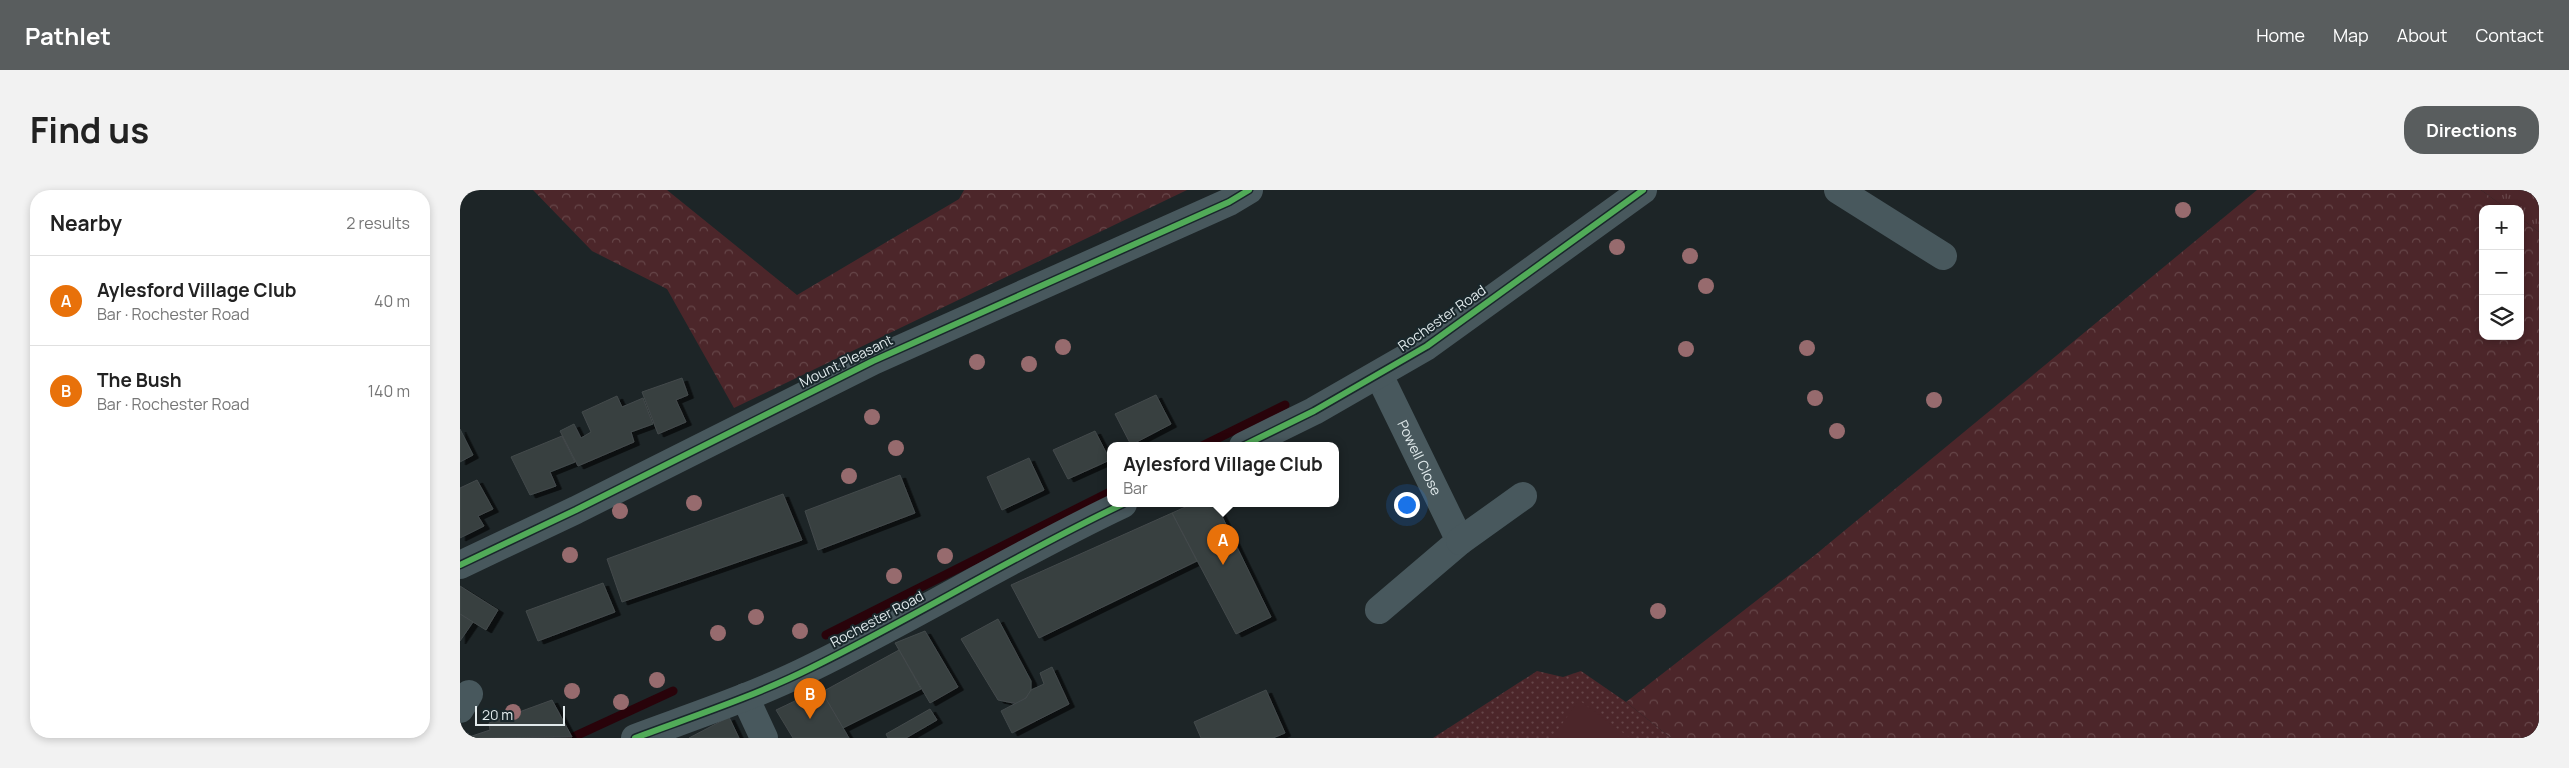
<!DOCTYPE html>
<meta charset="utf-8">
<style>
body{margin:0;font-family:Manrope,sans-serif;background:#f2f2f2;color:#222}
.controls{position:absolute;right:15px;top:15px;display:grid;overflow:hidden;border-radius:10px;box-shadow:0 2px 8px #0003}
.controls button{width:45px;height:45px;display:grid;place-items:center;padding:0;border:0;border-bottom:1px solid #e0e0e0;background:#fff;color:#222;font:25px sans-serif}
.scale{position:absolute;left:15px;bottom:12px;width:90px;box-sizing:border-box;padding-left:5px;border:2px solid #e1eaec;border-top:0;font-size:14px;line-height:18px;white-space:nowrap;color:#e1eaec;-webkit-text-stroke:4px #19272b;paint-order:stroke}
.you{position:absolute;left:946px;top:314px;width:18px;height:18px;margin:-12px;border:4px solid #fff;border-radius:50%;background:#1a73e8;box-shadow:0 0 0 8px #1a73e833}
.badge{display:grid;place-items:center;width:32px;height:32px;border-radius:50%;background:#595d5e;color:#fff;font-size:16px;font-weight:700}
.pin{position:absolute;translate:-50% -41px;filter:drop-shadow(0 1px 2px #0008)}
.pin::after{content:'';position:absolute;top:26px;width:18px;height:15px;background:inherit;clip-path:polygon(0 0,100% 0,50% 100%)}
.popup{position:absolute;left:647px;top:252px;width:232px;height:65px;box-sizing:border-box;display:grid;place-content:center;border-radius:10px;background:#fff;filter:drop-shadow(0 1px 4px #0005);font-size:16px;white-space:nowrap;color:#767676}
.popup b{font-size:19px;color:#222}
.popup::after{content:'';position:absolute;left:50%;top:100%;margin-left:-10px;border:10px solid transparent;border-top-color:#fff}
.list{margin:0;padding:0;list-style:none}
h2{display:flex;justify-content:space-between;align-items:center;height:65px;margin:0;padding:0 20px;font-size:21px}
h2 small{font-size:16px;font-weight:400;color:#767676}
.list li{display:grid;grid-template-columns:32px 1fr auto;gap:15px;align-items:center;box-sizing:border-box;height:90px;padding:0 20px;border-top:1px solid #e0e0e0}
.list b{display:block;font-size:19px;white-space:nowrap}
.list p{margin:0;font-size:16px;white-space:nowrap;color:#767676}
.list em{font-size:16px;font-style:normal;color:#767676}
.icon{flex:none;width:28px;height:28px;fill:none;stroke:currentColor;stroke-width:2;stroke-linecap:round;stroke-linejoin:round}
.map{position:relative;flex:none;width:2079px;height:548px;overflow:hidden;border-radius:20px}
header{display:flex;align-items:center;gap:30px;box-sizing:border-box;height:70px;padding:0 25px;background:#595d5e;color:#fff}
header strong{font-size:24px}
nav{display:flex;gap:28px;margin-inline-start:auto;font-size:18px}
.intro{display:flex;align-items:center;justify-content:space-between;box-sizing:border-box;height:120px;padding:0 30px}
h1{margin:0;font-size:35px}
.button{padding:12px 22px;border-radius:20px;background:#595d5e;color:#fff;font-size:18px;font-weight:700}
main{display:flex;gap:30px;padding:0 30px}
aside{flex:1;background:#fff;border-radius:20px;box-shadow:0 2px 8px #0003}
.map>svg:first-child{display:block}
.grass{fill:url(#grass-tufts)}
.forest{fill:url(#forest-crowns)}
.park{fill:url(#park-dots)}
.pitch{fill:#4c262a}
.lines{fill:none;stroke-linecap:round;stroke-linejoin:round}
.stream{stroke:#29030a;stroke-width:9}
.building{fill:#393f41;stroke:#434a4b;filter:url(#shadow)}
.minor{stroke:#48585d;stroke-width:28}
.cycleway-casing{stroke:#19272b;stroke-width:9}
.cycleway{stroke:#51ab58;stroke-width:6}
.tree{fill:#976b6e}
.labels{text-anchor:middle;stroke-width:4;stroke-linejoin:round;paint-order:stroke}
.street-label{font-size:14px;fill:#e1eaec;stroke:#19272b}
</style>
<header>
<strong>Pathlet</strong>
<nav><a>Home</a><a>Map</a><a>About</a><a>Contact</a></nav>
</header>
<div class="intro"><h1>Find us</h1><a class="button">Directions</a></div>
<main>
<aside>
<h2>Nearby<small>2 results</small></h2>
<ul class="list">
<li><span class="badge" style="background:#e8710a">A</span><div><b>Aylesford Village Club</b><p>Bar · Rochester Road</p></div><em>40 m</em></li>
<li><span class="badge" style="background:#e8710a">B</span><div><b>The Bush</b><p>Bar · Rochester Road</p></div><em>140 m</em></li>
</ul>
</aside>
<div class="map">
<svg width="2079" height="548" viewBox="0 0 2079 548">
<defs>
<pattern id="grass-tufts" width="24" height="20" patternUnits="userSpaceOnUse" patternTransform="scale(1.25)"><rect width="24" height="20" fill="#4c262a"/><path d="M3 7l-1-3M5 7V3M7 7l1-3M15 17l-1-3M17 17v-4M19 17l1-3" fill="none" stroke="#664649"/></pattern>
<pattern id="forest-crowns" width="20" height="18" patternUnits="userSpaceOnUse" patternTransform="scale(1.25)"><rect width="20" height="18" fill="#4c262a"/><path d="M2 6a3 3 0 1 1 6 0M12 15a3 3 0 1 1 6 0" fill="none" stroke="#664649"/></pattern>
<pattern id="park-dots" width="8" height="8" patternUnits="userSpaceOnUse" patternTransform="scale(1.25)"><rect width="8" height="8" fill="#4c262a"/><path d="M2 2h.1M6 6h.1" fill="none" stroke="#664649" stroke-width="1.8" stroke-linecap="round"/></pattern>
<filter id="shadow"><feDropShadow dx="5.5" dy="3" stdDeviation="0" flood-color="#0009"/></filter>
</defs>
<rect width="100%" height="100%" fill="#1d2527"/>
<polygon class="grass" points="2021,0 2079,0 2079,42 2060,28 2060,19 2047,19"/>
<g class="forest">
<polygon points="73,0 207,0 337,105 499,9 504,0 727,0 274,218 207,99 132,61"/>
<polygon points="1797,0 2021,0 2047,19 2023,19 2023,146 2060,146 2060,28 2079,42 2079,548 1211,548 1166,512 1355,365"/>
</g>
<polygon class="park" points="1077,481 1103,487 1121,481 1166,512 1211,548 973,548"/>
<polygon class="pitch" points="1119,510 1170,548 1092,548"/>
<g class="lines">
<g class="stream">
<polyline points="742,256 825,215"/>
<polyline points="366,445 650,302"/>
<polyline points="111,548 213,501"/>
</g>
</g>
<g class="building">
<polygon points="222,188 228,205 216,210 226,232 198,244 182,202"/>
<polygon points="696,205 711,234 671,255 655,224"/>
<polygon points="157,206 162,217 183,208 193,234 171,242 174,252 118,276 100,241 114,234 121,248 131,242 122,222"/>
<polygon points="0,239 13,265 0,272"/>
<polygon points="635,241 650,270 608,289 593,260"/>
<polygon points="102,246 115,272 90,282 96,296 70,305 51,267"/>
<polygon points="569,268 584,300 542,320 527,287"/>
<polygon points="440,285 455,323 358,360 345,321"/>
<polygon points="17,290 33,319 18,326 24,336 0,348 0,298"/>
<polygon points="323,304 342,350 162,412 147,369"/>
<polygon points="732,314 756,314 811,427 776,444 712,323"/>
<polygon points="712,323 737,371 579,448 551,395"/>
<polygon points="143,393 155,422 78,451 66,421"/>
<polygon points="0,396 38,420 26,440 0,424"/>
<polygon points="0,424 13,432 0,451"/>
<polygon points="538,429 571,491 571,500 566,508 558,514 538,510 501,449"/>
<polygon points="465,441 498,497 470,513 435,453"/>
<polygon points="439,460 461,499 383,538 362,502"/>
<polygon points="592,477 609,514 552,543 541,521 566,508 571,500 584,494 580,483"/>
<polygon points="360,499 362,502 389,548 333,548 316,520"/>
<polygon points="806,500 825,543 813,548 741,548 734,532"/>
<polygon points="92,510 112,547 0,548 0,546 8,543 9,547 30,540 29,533"/>
<polygon points="470,519 477,530 446,548 428,548 426,544"/>
<polygon points="269,527 279,548 229,548"/>
</g>
<g class="lines">
<g class="minor">
<polyline points="1378,0 1483,66"/>
<path id="s1" d="M919,185L1000,351L919,420"/>
<polyline points="783,256 854,221 967,156 1183,0"/>
<polyline points="1000,351 1063,306"/>
<polyline points="0,375 116,320 413,171 769,12 789,0"/>
<polyline points="285,507 304,548"/>
<polyline points="0,519 9,504"/>
<path d="M175,548C234,526 295,506 351,478C457,426 557,364 663,314"/>
</g>
<defs>
<g id="cycleway">
<polyline points="783,256 854,221 967,156 1183,0"/>
<polyline points="0,375 116,320 413,171 769,12 789,0"/>
<path d="M175,548C234,526 295,506 351,478C457,426 557,364 663,314"/>
</g>
</defs>
<use href="#cycleway" class="cycleway-casing"/>
<use href="#cycleway" class="cycleway"/>
</g>
<g class="tree">
<circle cx="1723" cy="20" r="8"/>
<circle cx="1157" cy="57" r="8"/>
<circle cx="1230" cy="66" r="8"/>
<circle cx="1246" cy="96" r="8"/>
<circle cx="603" cy="157" r="8"/>
<circle cx="1347" cy="158" r="8"/>
<circle cx="1226" cy="159" r="8"/>
<circle cx="517" cy="172" r="8"/>
<circle cx="569" cy="174" r="8"/>
<circle cx="1355" cy="208" r="8"/>
<circle cx="1474" cy="210" r="8"/>
<circle cx="412" cy="227" r="8"/>
<circle cx="1377" cy="241" r="8"/>
<circle cx="436" cy="258" r="8"/>
<circle cx="389" cy="286" r="8"/>
<circle cx="234" cy="313" r="8"/>
<circle cx="160" cy="321" r="8"/>
<circle cx="110" cy="365" r="8"/>
<circle cx="485" cy="366" r="8"/>
<circle cx="434" cy="386" r="8"/>
<circle cx="1198" cy="421" r="8"/>
<circle cx="296" cy="427" r="8"/>
<circle cx="340" cy="441" r="8"/>
<circle cx="258" cy="443" r="8"/>
<circle cx="197" cy="490" r="8"/>
<circle cx="112" cy="501" r="8"/>
<circle cx="161" cy="512" r="8"/>
<circle cx="53" cy="522" r="8"/>
</g>
<g class="labels">
<g class="street-label">
<text transform="translate(982 128) rotate(-35)" y="5">Rochester Road</text>
<text transform="translate(386 171) rotate(-26)" y="5">Mount Pleasant</text>
<text dy="5" stroke="none"><textPath href="#s1" startOffset="92">Powell Close</textPath></text>
<text transform="translate(417 429) rotate(-28)" y="5">Rochester Road</text>
</g>
</g>
</svg>
<div class="controls">
<button>+</button>
<button>−</button>
<button><svg class="icon" aria-label="layers" viewBox="0 0 24 24"><path d="M12 4l9 5-9 5-9-5zM3 14l9 5 9-5"/></svg></button>
</div>
<div class="scale">20 m</div>
<div class="you"></div>
<div class="pin badge" style="left:763px;top:375px;background:#e8710a">A</div>
<div class="popup"><b>Aylesford Village Club</b>Bar</div>
<div class="pin badge" style="left:350px;top:529px;background:#e8710a">B</div>
</div>
</main>
